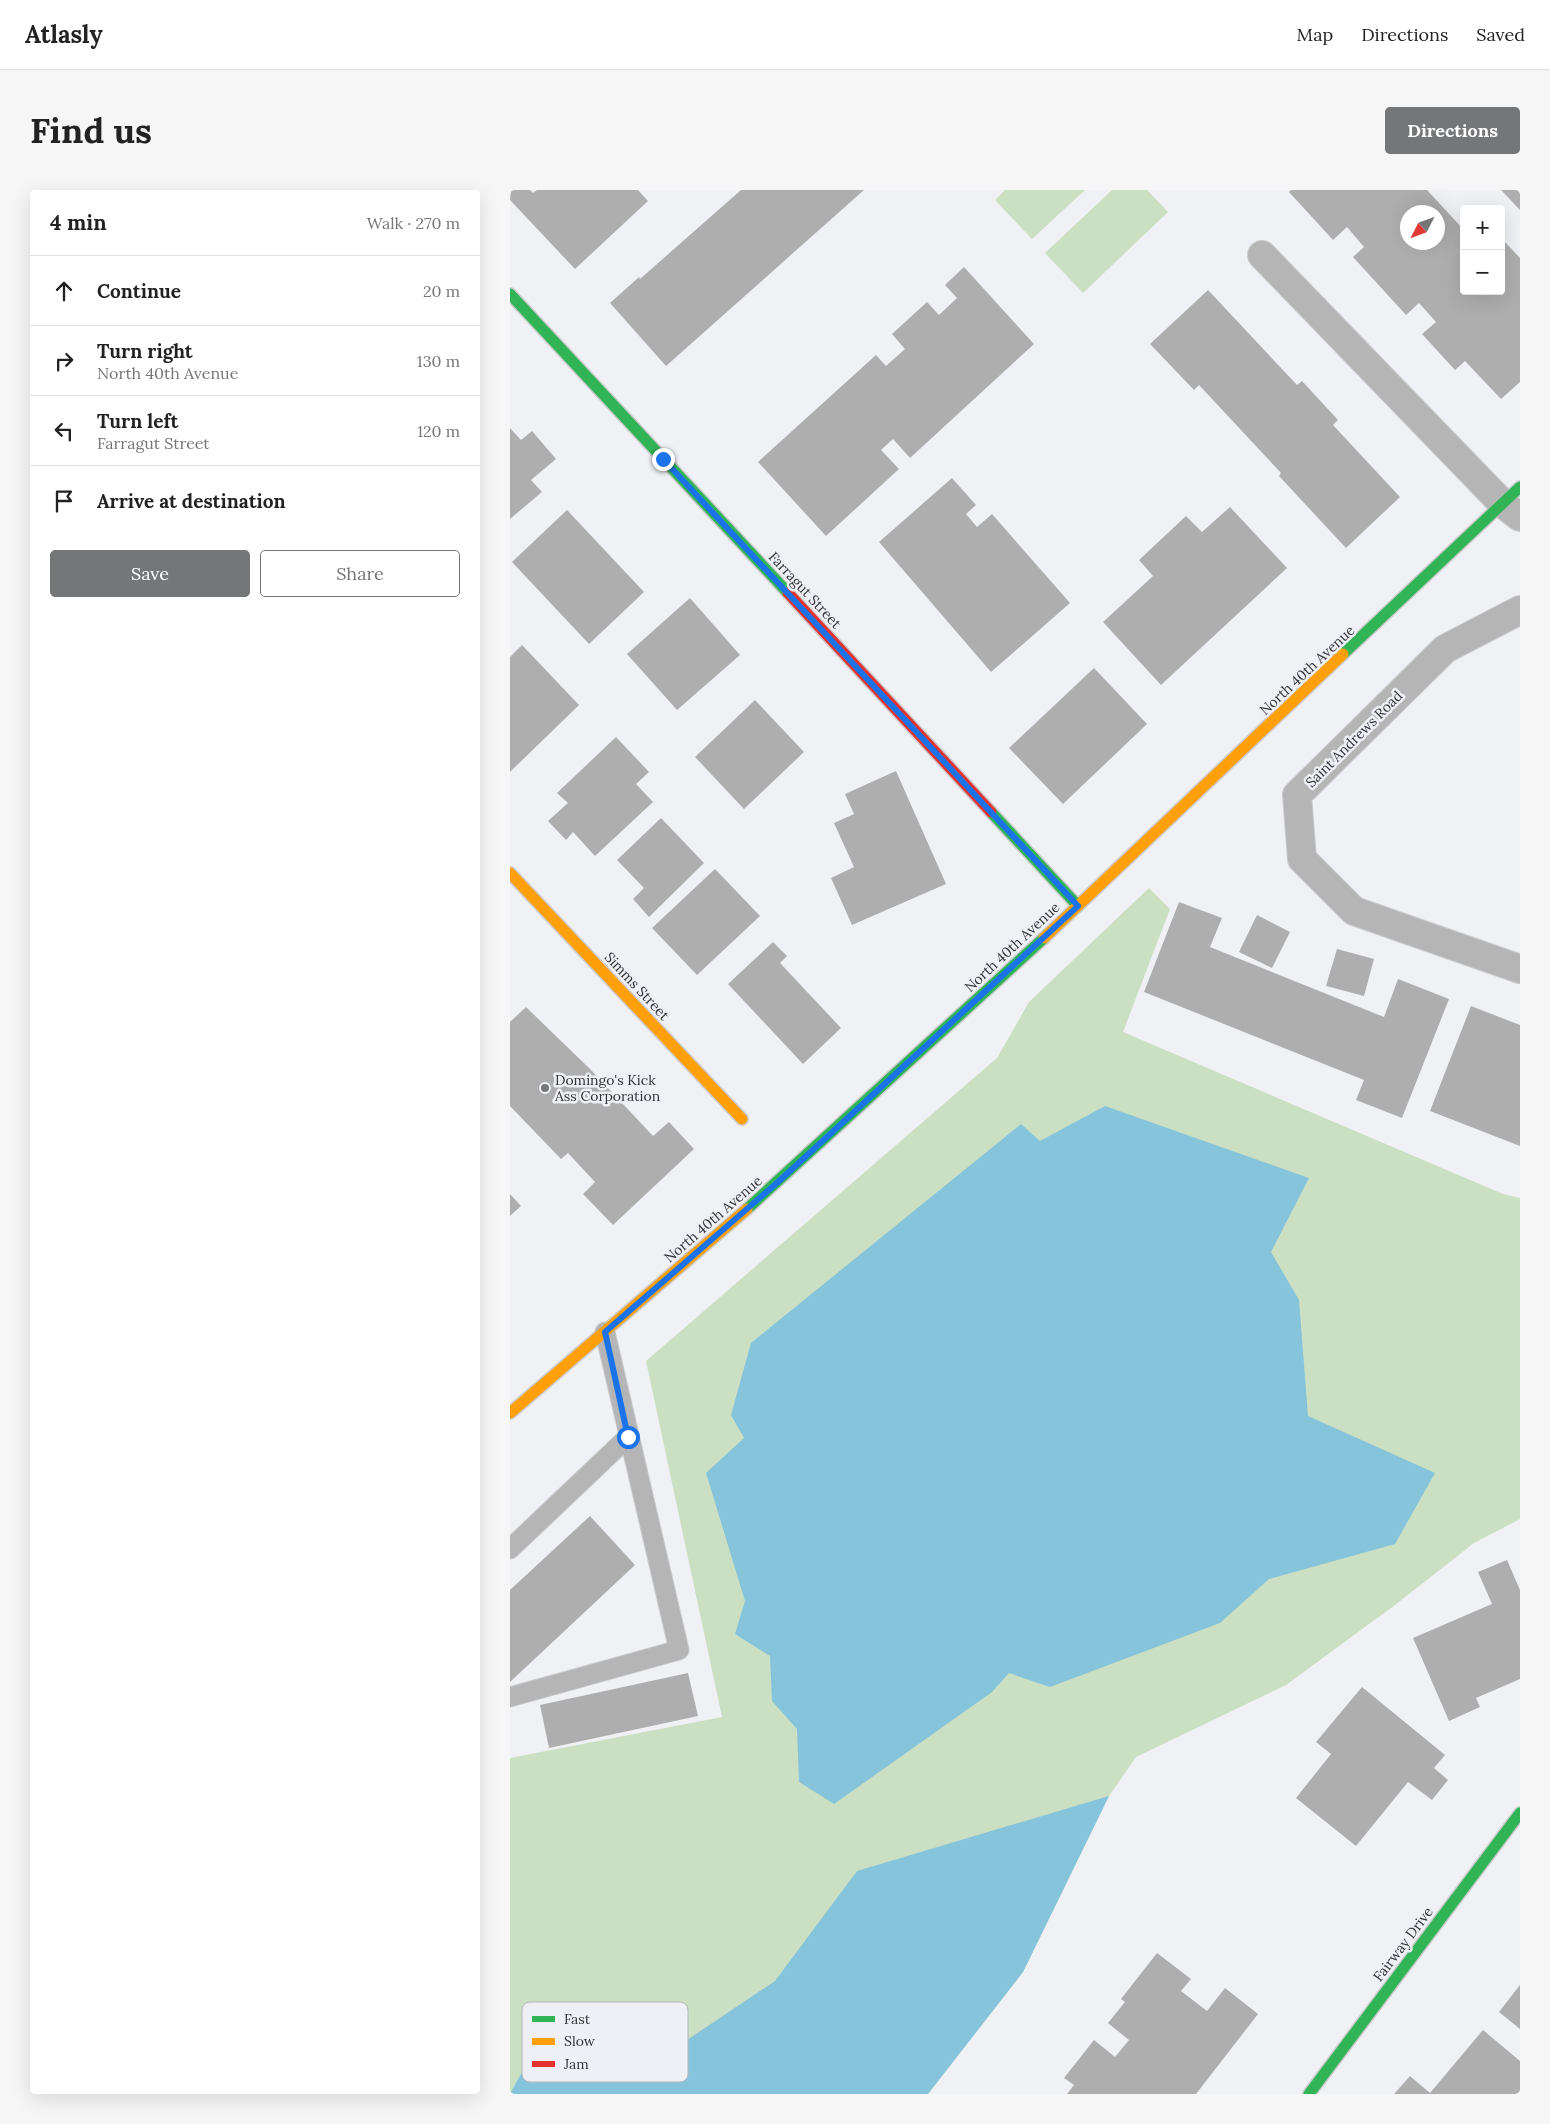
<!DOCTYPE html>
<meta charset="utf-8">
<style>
body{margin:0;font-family:Lora,serif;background:#f6f6f6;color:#222}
.controls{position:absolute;right:15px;top:15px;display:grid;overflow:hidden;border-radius:5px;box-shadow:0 5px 20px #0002}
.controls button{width:45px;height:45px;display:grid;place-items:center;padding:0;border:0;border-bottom:1px solid #e0e0e0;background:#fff;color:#222;font:25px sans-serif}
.compass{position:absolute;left:890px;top:15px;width:45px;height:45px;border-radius:50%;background:#fff;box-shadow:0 5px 20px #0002;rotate:228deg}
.stop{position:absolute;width:15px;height:15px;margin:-11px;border:4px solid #1a73e8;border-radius:50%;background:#fff}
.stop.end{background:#1a73e8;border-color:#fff;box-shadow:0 1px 5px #0008}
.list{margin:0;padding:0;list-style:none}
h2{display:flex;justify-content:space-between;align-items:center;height:65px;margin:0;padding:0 20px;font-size:21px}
h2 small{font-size:16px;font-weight:400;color:#767676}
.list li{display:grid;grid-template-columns:32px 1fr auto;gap:15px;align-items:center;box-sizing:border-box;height:70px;padding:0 20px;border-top:1px solid #e0e0e0}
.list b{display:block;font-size:19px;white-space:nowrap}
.list p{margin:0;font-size:16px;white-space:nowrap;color:#767676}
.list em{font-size:16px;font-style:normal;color:#767676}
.actions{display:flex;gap:10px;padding:15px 20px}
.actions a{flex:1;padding:11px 0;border:1px solid #757678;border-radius:5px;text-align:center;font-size:18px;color:#757678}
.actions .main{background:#757678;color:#fff}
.icon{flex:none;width:28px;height:28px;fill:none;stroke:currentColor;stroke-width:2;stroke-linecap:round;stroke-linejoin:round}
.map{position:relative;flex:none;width:1010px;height:1904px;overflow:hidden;border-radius:5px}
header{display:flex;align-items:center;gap:30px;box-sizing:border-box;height:70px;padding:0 25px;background:#fff;border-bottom:1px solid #e0e0e0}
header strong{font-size:24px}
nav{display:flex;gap:28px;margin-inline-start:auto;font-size:18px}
.intro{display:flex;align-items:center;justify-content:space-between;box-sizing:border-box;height:120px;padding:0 30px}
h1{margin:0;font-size:35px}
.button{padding:12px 22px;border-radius:5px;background:#757678;color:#fff;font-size:18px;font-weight:700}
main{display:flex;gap:30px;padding:0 30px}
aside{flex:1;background:#fff;border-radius:5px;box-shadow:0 5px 20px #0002}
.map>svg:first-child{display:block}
.green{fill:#cbdfc3}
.water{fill:#85c4db}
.building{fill:#afaeaf;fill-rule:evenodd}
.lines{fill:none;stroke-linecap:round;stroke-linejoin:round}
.lane-casing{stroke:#cbcbcd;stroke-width:21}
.street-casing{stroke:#cbcbcd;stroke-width:30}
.fast-casing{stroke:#cbcbcd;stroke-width:14}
.slow-casing{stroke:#cbcbcd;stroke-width:14}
.jam-casing{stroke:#cbcbcd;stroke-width:14}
.lane{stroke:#b5b5b5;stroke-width:19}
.street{stroke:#b5b5b5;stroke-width:28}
.fast{stroke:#30b455;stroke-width:11}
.slow{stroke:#ff9f0a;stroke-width:11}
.jam{stroke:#e5322d;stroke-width:11}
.route{stroke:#1a73e8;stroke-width:6}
.poi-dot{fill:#757678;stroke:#eef0f6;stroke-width:2}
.labels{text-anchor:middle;stroke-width:5;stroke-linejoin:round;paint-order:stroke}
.street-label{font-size:14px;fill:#333335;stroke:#eef0f6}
.poi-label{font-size:14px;fill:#333335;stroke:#eef0f6;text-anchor:start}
.key{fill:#eef0f6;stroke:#b6b7bc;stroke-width:1}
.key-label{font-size:14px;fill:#333335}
</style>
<header>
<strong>Atlasly</strong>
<nav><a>Map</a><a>Directions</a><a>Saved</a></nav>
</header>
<div class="intro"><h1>Find us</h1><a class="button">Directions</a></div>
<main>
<aside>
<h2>4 min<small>Walk · 270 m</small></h2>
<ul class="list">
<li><svg class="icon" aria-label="ahead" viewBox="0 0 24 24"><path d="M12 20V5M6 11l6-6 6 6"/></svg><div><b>Continue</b></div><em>20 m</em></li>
<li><svg class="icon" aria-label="right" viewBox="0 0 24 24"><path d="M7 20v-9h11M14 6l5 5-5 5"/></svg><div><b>Turn right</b><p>North 40th Avenue</p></div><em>130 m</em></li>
<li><svg class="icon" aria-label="left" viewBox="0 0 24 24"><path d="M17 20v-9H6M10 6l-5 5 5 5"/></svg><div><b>Turn left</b><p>Farragut Street</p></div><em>120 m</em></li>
<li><svg class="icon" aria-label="arrive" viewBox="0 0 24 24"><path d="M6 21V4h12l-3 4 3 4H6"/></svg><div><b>Arrive at destination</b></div></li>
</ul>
<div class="actions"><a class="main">Save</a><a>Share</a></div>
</aside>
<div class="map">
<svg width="1010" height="1904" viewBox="0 0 1010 1904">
<rect width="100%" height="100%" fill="#f0f1f4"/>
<g class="green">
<polygon points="495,0 575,0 522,49 485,10"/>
<polygon points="602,0 637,0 658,22 573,103 535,63"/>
<polygon points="639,698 660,719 613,842 993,1004 1010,1008 1010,1329 964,1353 885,1415 776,1495 626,1567 599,1606 513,1782 418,1904 0,1904 0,1568 212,1527 136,1171 487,868 519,812"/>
</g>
<g class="water">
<polygon points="595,916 799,988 761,1062 789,1110 798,1226 925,1283 885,1354 759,1389 710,1433 540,1497 499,1483 482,1502 324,1614 289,1592 287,1539 262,1511 260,1466 225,1444 235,1411 196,1283 234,1248 221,1225 241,1153 511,934 530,951"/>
<polygon points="599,1606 513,1782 418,1904 0,1904 18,1871 168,1856 265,1791 347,1681"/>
</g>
<g class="building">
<polygon points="1,0 20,0 23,3 27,0 128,0 138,11 65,79 0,10"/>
<polygon points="231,0 354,0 156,176 100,113 129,87 130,89"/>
<path d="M781,0H917L954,40V101H991V55L995,52L1010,68V192L991,209L955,171L945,180L912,144L926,132L909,113L896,125L843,67L854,57L837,37L823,50L779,2ZM898,22H928V52H898Z"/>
<polygon points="991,0 1010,0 1010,20"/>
<polygon points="454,77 524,154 400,268 383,249 371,260 389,279 316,346 248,272 366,165 376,176 395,159 382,144 417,112 429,125 447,108 435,95"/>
<polygon points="698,100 787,195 792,191 828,230 823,235 890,307 836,358 769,286 771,283 689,195 684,200 640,154"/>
<polygon points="0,238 11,250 22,241 46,269 21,290 32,302 0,329"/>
<polygon points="442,288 466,315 456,324 467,337 482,324 560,413 481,482 369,352"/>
<polygon points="720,317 777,378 651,495 593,432 643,386 629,370 676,326 692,342"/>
<polygon points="57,320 134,402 79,454 2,372"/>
<polygon points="180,408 230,465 167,520 117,464"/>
<polygon points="12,455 69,515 0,582 0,467"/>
<polygon points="584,478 637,534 553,614 499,558"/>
<polygon points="245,510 294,562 234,619 185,567"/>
<polygon points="106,547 139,582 126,594 143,612 85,666 63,642 56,650 38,631 58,613 47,603"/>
<polygon points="386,581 436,694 342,735 321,688 344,677 324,633 344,624 335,604"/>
<polygon points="151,628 194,673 139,727 123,709 134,698 107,670"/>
<polygon points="205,679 250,726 187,785 142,738"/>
<polygon points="669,712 712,728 700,757 874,827 888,789 939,809 892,928 846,910 854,890 634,802"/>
<polygon points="747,725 780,742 762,778 729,762"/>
<polygon points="263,752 277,766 270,773 331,838 293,874 218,794"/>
<polygon points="827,759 864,769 854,806 816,796"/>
<polygon points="961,816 1010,835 1010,956 920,921"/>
<polygon points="16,817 80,879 143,946 159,932 184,959 103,1035 73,1004 85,992 58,963 51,969 0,916 0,832"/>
<polygon points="0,1004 11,1016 0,1026"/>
<polygon points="80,1326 125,1375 0,1492 0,1400"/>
<polygon points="997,1370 1010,1400 1010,1489 966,1508 970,1517 939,1531 903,1448 982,1414 968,1382"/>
<polygon points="178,1483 188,1526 39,1558 30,1515"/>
<polygon points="852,1497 935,1565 924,1578 938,1590 922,1610 898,1592 846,1656 786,1608 821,1564 806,1552"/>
<polygon points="647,1763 681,1789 671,1801 697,1821 715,1798 748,1824 686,1904 557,1904 564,1895 554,1888 584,1850 605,1867 619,1850 598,1833 615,1812 611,1809"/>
<polygon points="1010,1795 1010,1839 989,1822"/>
<polygon points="973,1840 1010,1871 1010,1904 884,1904 900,1886 920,1903"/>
</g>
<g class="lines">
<defs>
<g id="lane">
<polyline points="0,1359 118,1247"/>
<polyline points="0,1507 169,1460 95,1142"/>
</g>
<g id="street">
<polyline points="752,65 993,314 1010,327"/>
<polyline points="1010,420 935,459 787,605 792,669 844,721 1010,779"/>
</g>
<g id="fast">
<polyline points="0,104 278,403"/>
<polyline points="833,464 1010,297"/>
<polyline points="481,622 568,716"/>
<polyline points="237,1019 534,748"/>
<polyline points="799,1904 1010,1623"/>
</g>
<g id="slow">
<polyline points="0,683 232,929"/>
<polyline points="534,748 833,464"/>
<polyline points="0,1223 237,1019"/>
</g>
<polyline id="jam" points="278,403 481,622"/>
</defs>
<use href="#lane" class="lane-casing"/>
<use href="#street" class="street-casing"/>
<use href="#fast" class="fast-casing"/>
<use href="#slow" class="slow-casing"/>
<use href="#jam" class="jam-casing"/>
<use href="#lane" class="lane"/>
<use href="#street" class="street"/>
<use href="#fast" class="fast"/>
<use href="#slow" class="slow"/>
<use href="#jam" class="jam"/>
</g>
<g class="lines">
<polyline class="route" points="118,1247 95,1142 268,992 568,716 153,269"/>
</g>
<circle class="poi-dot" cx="35" cy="898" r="5"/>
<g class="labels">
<g class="street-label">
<text transform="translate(295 400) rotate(47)" y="5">Farragut Street</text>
<text transform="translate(797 480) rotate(-43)" y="5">North 40th Avenue</text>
<text transform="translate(844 549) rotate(-45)" y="5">Saint Andrews Road</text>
<text transform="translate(502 757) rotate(-43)" y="5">North 40th Avenue</text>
<text transform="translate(127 796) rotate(47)" y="5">Simms Street</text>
<text transform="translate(203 1029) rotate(-41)" y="5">North 40th Avenue</text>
<text transform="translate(893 1754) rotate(-53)" y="5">Fairway Drive</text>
</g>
<g class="poi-label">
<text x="45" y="895">Domingo's Kick<tspan x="45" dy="16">Ass Corporation</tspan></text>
</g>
</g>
<rect x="12" y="1812" width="166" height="80" rx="8" class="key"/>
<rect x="22" y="1826" width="23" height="6" fill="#30b455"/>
<rect x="22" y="1848" width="23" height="7" fill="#ff9f0a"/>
<rect x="22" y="1871" width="23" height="6" fill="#e5322d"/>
<g class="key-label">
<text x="54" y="1834">Fast</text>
<text x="54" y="1856">Slow</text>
<text x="54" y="1879">Jam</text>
</g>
</svg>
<div class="controls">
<button>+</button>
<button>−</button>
</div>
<svg class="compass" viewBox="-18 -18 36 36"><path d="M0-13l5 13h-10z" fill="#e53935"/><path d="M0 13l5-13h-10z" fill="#767676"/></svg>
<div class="stop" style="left:118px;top:1247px"></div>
<div class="stop end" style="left:153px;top:269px"></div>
</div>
</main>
